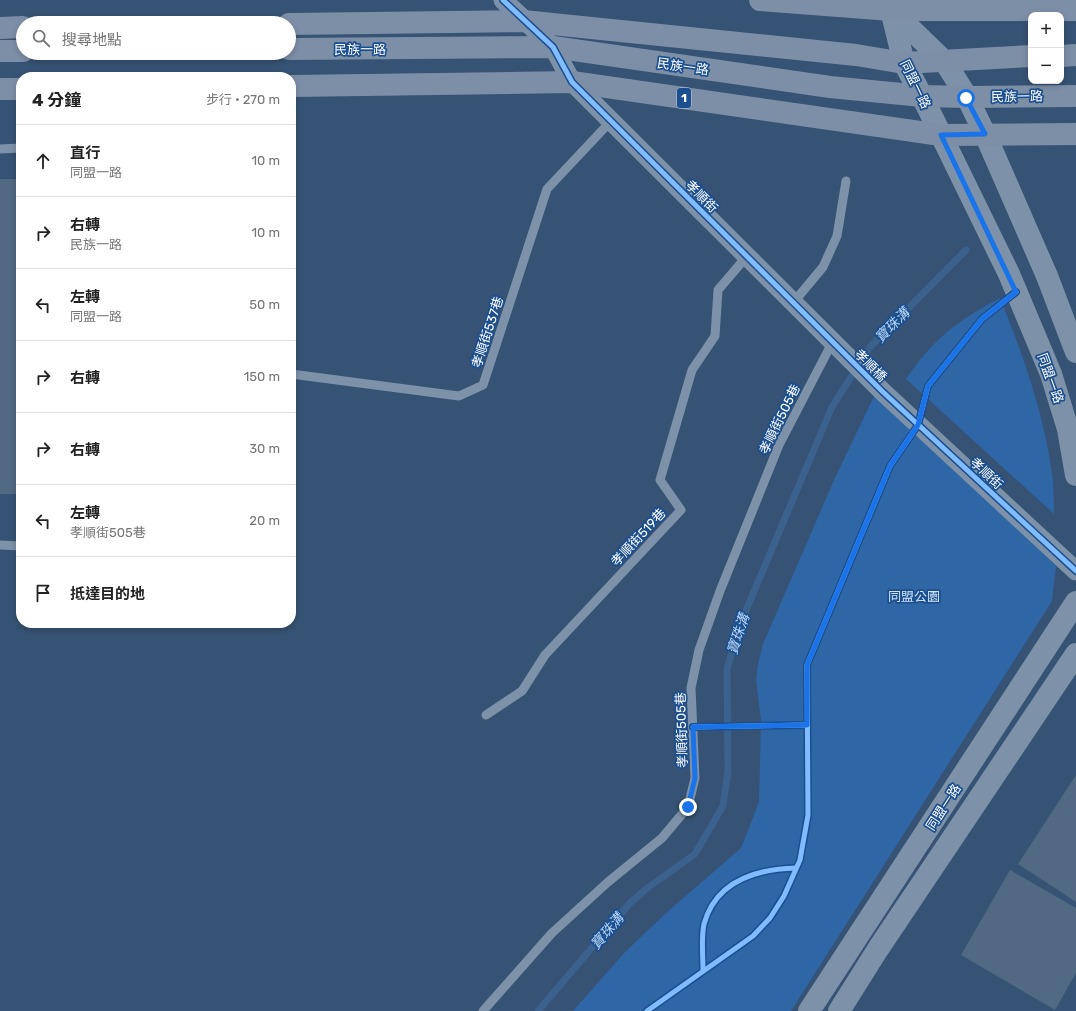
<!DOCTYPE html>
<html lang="zh-TW">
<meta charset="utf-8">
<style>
body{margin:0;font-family:Rubik,"Noto Sans TC",sans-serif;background:#f2f2f2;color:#222}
.controls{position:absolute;right:12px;top:12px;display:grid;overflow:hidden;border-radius:8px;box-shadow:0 2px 6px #0003}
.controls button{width:36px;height:36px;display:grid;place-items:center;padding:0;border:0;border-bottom:1px solid #e0e0e0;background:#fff;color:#222;font:20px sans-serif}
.stop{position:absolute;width:12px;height:12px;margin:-9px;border:3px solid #1a73e8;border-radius:50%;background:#fff}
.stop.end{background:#1a73e8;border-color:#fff;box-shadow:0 1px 4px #0008}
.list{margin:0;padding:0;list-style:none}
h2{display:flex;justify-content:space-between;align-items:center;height:52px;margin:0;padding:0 16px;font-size:17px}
h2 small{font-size:13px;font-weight:400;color:#767676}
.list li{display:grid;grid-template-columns:26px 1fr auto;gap:12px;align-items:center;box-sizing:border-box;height:72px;padding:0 16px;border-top:1px solid #e0e0e0}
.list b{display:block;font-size:15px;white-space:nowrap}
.list p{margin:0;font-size:13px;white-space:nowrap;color:#767676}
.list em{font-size:13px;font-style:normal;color:#767676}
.icon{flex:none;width:22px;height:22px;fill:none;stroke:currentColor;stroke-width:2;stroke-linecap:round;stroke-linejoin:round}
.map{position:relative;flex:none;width:1076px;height:1011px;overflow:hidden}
.search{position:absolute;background:#fff;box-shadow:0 2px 6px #0003;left:16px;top:16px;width:280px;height:44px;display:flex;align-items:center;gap:10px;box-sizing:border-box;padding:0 14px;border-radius:22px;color:#767676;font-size:15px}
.panel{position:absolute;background:#fff;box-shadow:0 2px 6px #0003;left:16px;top:72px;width:280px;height:556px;border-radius:16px}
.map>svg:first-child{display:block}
.green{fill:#2f66a5}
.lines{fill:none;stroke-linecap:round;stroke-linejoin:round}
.stream{stroke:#3b618d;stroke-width:7}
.building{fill:#526984}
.service{stroke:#7d92a8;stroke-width:9}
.minor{stroke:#7d92a8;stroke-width:19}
.tertiary{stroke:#7d92a8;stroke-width:22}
.primary{stroke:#7d8ea7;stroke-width:22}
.cycleway-casing{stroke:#1b4f8f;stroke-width:8}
.cycleway{stroke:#80bcff;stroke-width:5}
.route{stroke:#1a73e8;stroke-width:5}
.labels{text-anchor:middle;stroke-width:3.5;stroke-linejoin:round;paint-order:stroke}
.shield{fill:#1b4f8f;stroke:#bbcadd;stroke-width:1}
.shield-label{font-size:12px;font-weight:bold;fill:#fff}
.street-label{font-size:13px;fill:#fff;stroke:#1b4f8f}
.park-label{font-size:13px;fill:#cfe3fa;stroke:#1b4f8f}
.water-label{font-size:14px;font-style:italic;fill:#b5d3f5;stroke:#1b4f8f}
</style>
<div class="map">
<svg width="1076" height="1011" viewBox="0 0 1076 1011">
<rect width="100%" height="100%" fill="#365274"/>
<g class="green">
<path d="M1000,298C1023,354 1044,414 1052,474C1054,487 1054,501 1054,514L906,379C934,338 957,321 1000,298Z"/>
<polygon points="876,392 1056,566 1052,601 791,1011 573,1011 625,952 666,913 741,848 759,802 761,720 756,680 758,664 763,644 834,480"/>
</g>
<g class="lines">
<polyline class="stream" points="538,1011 630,903 646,889 695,854 723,806 728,772 727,669 739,627 832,407 870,347 966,250"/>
</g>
<g class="building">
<rect x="0" y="179" width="21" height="315"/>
<polygon points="1076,775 1076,902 1018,864"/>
<polygon points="1010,870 1076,908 1076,973 1055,1010 961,955"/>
</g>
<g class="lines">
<g class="service">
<polyline points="0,149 21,148"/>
<polyline points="793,303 823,267 837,236 846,181"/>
<polyline points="291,374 459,396 483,385 547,189 611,121"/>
<polyline points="0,545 21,546"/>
<polyline points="486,715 522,691 545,655 681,510 660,480 692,370 715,336 718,290 747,256"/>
<polyline points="483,1011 552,933 608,882 662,838 688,807 695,778 691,688 699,650 720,591 779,445 832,343"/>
</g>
<polyline class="minor" points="503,0 553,47 572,82 883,392 1076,571"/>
<g class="tertiary">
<polyline points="887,0 891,10 904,63 922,96 1009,274 1051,374 1068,429 1076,475"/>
<polyline points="891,10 945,62 967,97 985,134 1047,276 1076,352"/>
<polyline points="809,1011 1076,602"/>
<polyline points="839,1011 878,949 1076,654"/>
</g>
<g class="primary">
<polyline points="760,0 891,10 1076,10"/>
<polyline points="289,24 523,21 856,55 904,63 1031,56"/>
<polyline points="0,28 23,27"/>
<polyline points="289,49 553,47 830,87 922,96 967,97 1076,96"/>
<polyline points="0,51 23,51"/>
<polyline points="1061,56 1076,55"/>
<polyline points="291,86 572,82 941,135 1076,134"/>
<polyline points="0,89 21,89"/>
</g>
<defs>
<g id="cycleway">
<polyline points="503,0 553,47 572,82 883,392 1076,571"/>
<polyline points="693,727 807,725"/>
<path d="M703,970C703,956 701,938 704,924C716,881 756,869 796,868"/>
<polyline points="647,1011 753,936 770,918 784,896 800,860 808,815 807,665 890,466 918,425 928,386 982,319 1016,292"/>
</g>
</defs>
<use href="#cycleway" class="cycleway-casing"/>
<use href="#cycleway" class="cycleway"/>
</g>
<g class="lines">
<polyline class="route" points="688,807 695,778 693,727 807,725 807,665 890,466 918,425 928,386 982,319 1016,292 941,135 985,134 966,98"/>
</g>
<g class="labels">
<rect class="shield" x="677" y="88" width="14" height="20" rx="3"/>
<g class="shield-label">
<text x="684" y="102">1</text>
</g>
<g class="street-label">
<text x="360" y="54">民族一路</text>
<text transform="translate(683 66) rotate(8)" y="5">民族一路</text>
<text transform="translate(916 84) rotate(64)" y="5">同盟一路</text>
<text transform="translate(1017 96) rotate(-1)" y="5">民族一路</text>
<text transform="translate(702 196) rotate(45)" y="5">孝順街</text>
<text transform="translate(487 332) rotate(-72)" y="5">孝順街537巷</text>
<text transform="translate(871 365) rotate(45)" y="5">孝順橋</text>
<text transform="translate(1051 378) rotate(70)" y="5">同盟一路</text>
<text transform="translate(779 419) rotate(-64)" y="5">孝順街505巷</text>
<text transform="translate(987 473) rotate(43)" y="5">孝順街</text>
<text transform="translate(638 537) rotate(-47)" y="5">孝順街519巷</text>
<text transform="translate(681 730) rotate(-92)" y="5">孝順街505巷</text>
<text transform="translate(943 807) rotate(-57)" y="5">同盟一路</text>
</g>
<g class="park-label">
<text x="914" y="601">同盟公園</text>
</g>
<g class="water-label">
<text transform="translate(892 325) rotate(-45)" y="5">寶珠溝</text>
<text transform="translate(738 634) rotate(-72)" y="5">寶珠溝</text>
<text transform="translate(607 931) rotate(-49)" y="5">寶珠溝</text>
</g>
</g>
</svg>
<div class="controls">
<button>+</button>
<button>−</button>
</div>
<div class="stop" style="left:966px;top:98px"></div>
<div class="stop end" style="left:688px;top:807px"></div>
<div class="search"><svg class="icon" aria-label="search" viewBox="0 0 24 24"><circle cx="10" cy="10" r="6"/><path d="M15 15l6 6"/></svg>搜尋地點</div>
<section class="panel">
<h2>4 分鐘<small>步行 · 270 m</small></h2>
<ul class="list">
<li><svg class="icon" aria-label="ahead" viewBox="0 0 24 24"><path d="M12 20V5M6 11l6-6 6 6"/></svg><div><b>直行</b><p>同盟一路</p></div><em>10 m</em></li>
<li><svg class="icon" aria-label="right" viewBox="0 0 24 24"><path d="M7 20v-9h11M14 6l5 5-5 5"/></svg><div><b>右轉</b><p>民族一路</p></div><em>10 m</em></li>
<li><svg class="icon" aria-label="left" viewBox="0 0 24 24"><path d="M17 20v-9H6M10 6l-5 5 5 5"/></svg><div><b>左轉</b><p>同盟一路</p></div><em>50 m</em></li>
<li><svg class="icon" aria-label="right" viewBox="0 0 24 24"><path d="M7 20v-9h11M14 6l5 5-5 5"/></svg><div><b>右轉</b></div><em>150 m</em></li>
<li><svg class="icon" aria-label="right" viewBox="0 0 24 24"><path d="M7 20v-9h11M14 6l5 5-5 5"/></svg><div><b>右轉</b></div><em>30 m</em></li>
<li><svg class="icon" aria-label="left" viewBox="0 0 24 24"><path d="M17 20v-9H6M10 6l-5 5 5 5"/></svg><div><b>左轉</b><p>孝順街505巷</p></div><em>20 m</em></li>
<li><svg class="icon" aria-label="arrive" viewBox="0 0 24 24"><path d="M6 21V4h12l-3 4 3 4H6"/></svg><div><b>抵達目的地</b></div></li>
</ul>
</section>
</div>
